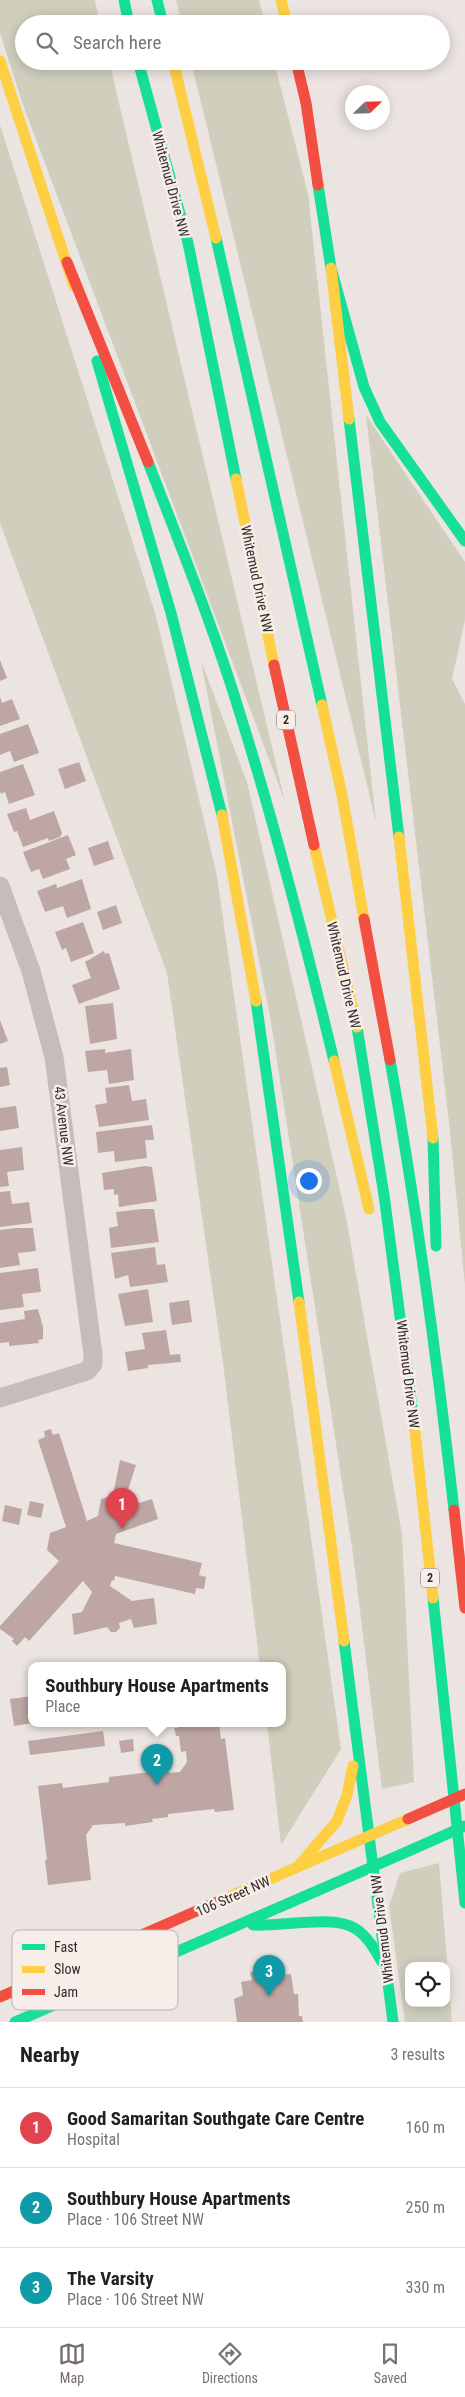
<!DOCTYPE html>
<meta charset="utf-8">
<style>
body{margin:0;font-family:"Roboto Condensed",sans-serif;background:#f6f6f6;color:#202124}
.controls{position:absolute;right:15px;bottom:15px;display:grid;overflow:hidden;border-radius:10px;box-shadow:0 2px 12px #0003}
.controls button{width:45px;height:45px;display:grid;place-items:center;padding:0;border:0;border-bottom:1px solid #e0e0e0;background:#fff;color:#202124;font:25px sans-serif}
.compass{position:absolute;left:345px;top:85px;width:45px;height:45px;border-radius:50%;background:#fff;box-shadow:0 2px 12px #0003;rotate:67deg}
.you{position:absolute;left:308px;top:1180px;width:18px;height:18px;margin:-12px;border:4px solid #fff;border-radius:50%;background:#1a73e8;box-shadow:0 0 0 8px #1a73e833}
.badge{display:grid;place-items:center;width:32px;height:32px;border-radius:50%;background:#746b69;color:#fff;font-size:16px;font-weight:700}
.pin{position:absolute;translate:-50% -41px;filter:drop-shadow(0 1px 2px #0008)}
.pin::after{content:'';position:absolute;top:26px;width:18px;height:15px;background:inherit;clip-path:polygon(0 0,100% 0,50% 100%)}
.popup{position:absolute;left:28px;top:1662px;width:258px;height:65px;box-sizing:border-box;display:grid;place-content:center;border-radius:10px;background:#fff;filter:drop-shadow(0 1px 4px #0005);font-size:16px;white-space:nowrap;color:#757577}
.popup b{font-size:19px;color:#202124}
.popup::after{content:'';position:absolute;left:50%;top:100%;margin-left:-10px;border:10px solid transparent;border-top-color:#fff}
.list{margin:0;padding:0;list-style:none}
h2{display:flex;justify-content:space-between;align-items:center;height:65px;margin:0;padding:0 20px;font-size:21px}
h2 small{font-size:16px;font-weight:400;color:#757577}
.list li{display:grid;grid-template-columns:32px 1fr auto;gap:15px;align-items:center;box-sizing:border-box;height:80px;padding:0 20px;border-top:1px solid #e0e0e0}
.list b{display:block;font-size:19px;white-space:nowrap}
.list p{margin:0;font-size:16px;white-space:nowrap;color:#757577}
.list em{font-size:16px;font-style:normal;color:#757577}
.icon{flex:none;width:28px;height:28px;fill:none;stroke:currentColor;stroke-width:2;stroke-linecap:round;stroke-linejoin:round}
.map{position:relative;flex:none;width:465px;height:2022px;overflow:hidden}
.search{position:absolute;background:#fff;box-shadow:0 2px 12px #0003;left:15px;right:15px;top:15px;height:55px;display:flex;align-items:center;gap:12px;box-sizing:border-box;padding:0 18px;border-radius:28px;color:#757577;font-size:19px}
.sheet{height:305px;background:#fff}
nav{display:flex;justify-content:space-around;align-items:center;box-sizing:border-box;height:70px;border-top:1px solid #e0e0e0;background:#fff;font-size:14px;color:#757577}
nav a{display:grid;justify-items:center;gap:2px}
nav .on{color:#746b69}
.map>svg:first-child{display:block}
.green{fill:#d0cfbd;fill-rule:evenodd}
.building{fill:#bda6a4}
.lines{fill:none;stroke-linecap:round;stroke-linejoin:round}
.street{stroke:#c4bdba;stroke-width:19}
.fast{stroke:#16e098;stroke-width:11}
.slow{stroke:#ffcf43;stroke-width:11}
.jam{stroke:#f24e42;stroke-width:11}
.fast-bridge{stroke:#16e098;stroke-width:11}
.jam-bridge{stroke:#f24e42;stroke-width:11}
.labels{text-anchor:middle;stroke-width:5;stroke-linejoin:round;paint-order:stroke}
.shield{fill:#f7eee9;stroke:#6e6563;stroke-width:1}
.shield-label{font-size:12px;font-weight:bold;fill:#342a29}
.street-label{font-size:14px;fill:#342a29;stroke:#f7eee9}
.key{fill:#f7eee9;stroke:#bcb3af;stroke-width:1}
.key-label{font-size:14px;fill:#342a29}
</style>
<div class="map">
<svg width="465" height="2022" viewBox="0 0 465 2022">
<rect width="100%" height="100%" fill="#ebe4e1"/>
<g class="green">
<polygon points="0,0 95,0 100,24 24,24 24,61 109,61 285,802 22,102 0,33"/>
<polygon points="176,0 259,0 265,24 182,24"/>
<polygon points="191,61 274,61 308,194 376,822"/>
<polygon points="0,125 156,616 217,876 341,1749 281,1845 267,1724 282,1724 282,1666 260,1666 223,1363 167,973 0,523"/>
<polygon points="366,415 465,562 465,620 452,679 465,704 465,1285 449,1122"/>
<polygon points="201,661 247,782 346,1217 402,1534 414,1782 382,1789 353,1554 271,1022"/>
<path d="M439,1863L452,2022H405L389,1906L400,1873ZM409,1966H446V2003H409Z"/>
</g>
<g class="building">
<polygon points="0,660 7,678 0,681"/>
<polygon points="0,697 2,703 12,699 20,719 0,726"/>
<polygon points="28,724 39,753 14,762 10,751 0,755 0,734"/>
<polygon points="79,762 86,781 65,789 58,769"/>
<polygon points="23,764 35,795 9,804 5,792 1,794 0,790 0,772"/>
<polygon points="26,808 30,820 54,811 62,833 60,837 49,841 48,838 23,847 17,831 14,832 7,814"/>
<polygon points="68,835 76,855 66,859 70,869 43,879 39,869 31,872 23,852"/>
<polygon points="108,841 114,859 94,866 88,848"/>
<polygon points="82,879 91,909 67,918 63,906 45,912 37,891 56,884 57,888"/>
<polygon points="116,905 122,923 103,930 97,912"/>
<polygon points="83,922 94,953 71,962 66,948 62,950 55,932"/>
<polygon points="104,951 105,954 109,953 120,989 79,1004 72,985 91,978 85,962"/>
<polygon points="113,1003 117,1039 90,1044 85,1006"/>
<polygon points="0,1020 8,1041 0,1044"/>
<polygon points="105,1049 105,1053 131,1049 134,1080 109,1084 107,1070 88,1072 85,1051"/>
<polygon points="7,1067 10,1085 0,1087 0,1068"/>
<polygon points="129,1085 132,1101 146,1099 149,1120 99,1127 95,1105 107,1103 105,1088"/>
<polygon points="16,1106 19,1128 0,1131 0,1108"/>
<polygon points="152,1125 154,1140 145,1140 147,1158 115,1162 114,1151 98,1153 96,1132"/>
<polygon points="22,1147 24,1170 7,1172 9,1186 0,1187 0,1150"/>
<polygon points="145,1166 152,1167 157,1201 119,1207 118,1194 114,1195 114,1189 104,1190 102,1173"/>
<polygon points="10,1191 12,1204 29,1202 32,1223 0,1227 0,1192"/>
<polygon points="142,1209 154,1209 159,1242 111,1248 109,1228 118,1226 116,1212"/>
<polygon points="17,1228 33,1228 36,1251 18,1253 20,1265 0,1268 0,1230"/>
<polygon points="155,1247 157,1265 165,1264 168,1282 130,1287 128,1275 115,1279 111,1253"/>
<polygon points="38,1268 41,1292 22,1294 24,1307 0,1310 0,1273"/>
<polygon points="148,1289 153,1322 125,1326 118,1294"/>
<polygon points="189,1300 192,1322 172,1325 169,1303"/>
<polygon points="38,1309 43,1327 43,1339 38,1340 39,1343 9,1346 9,1342 0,1343 0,1323 25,1319 24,1311"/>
<polygon points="166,1330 170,1355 180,1354 181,1362 148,1365 148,1368 128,1371 125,1352 145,1349 142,1333"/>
<polygon points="51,1429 53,1435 59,1433 87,1521 98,1516 101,1499 113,1495 120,1460 136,1465 127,1493 139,1503 152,1499 158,1519 116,1534 114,1543 202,1563 199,1575 206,1577 204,1589 196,1588 195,1594 115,1576 114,1581 112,1580 110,1586 132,1601 154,1598 157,1624 134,1628 131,1619 119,1623 120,1628 116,1632 111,1632 107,1627 74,1635 72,1614 82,1612 92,1592 83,1581 29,1641 25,1637 17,1646 12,1641 14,1639 0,1629 0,1626 59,1561 47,1550 50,1533 66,1527 38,1440 45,1437 44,1431"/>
<polygon points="30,1501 44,1504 41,1518 27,1515"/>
<polygon points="5,1505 22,1509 19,1525 2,1521"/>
<polygon points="32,1696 32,1723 14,1726 10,1699"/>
<polygon points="177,1724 219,1724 221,1739 225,1738 234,1810 215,1812 214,1809 168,1814 168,1817 152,1819 153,1822 125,1826 125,1823 93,1825 86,1835 91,1880 48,1885 45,1860 47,1860 38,1786 62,1783 63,1788 109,1782 109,1777 168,1770 169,1773 180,1772 187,1762 186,1751 181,1752 179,1736 176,1736 174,1728 178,1728"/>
<polygon points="103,1731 105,1746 30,1755 28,1741"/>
<polygon points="133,1739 134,1751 121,1753 119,1741"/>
<polygon points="265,1970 266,1977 291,1974 294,1994 298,1994 299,2016 302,2016 303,2022 237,2022 234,1999 243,1995 241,1982 252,1980 250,1972"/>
</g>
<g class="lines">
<polyline class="street" points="0,886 31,971 54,1057 93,1355 93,1364 87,1371 0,1398"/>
<g class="fast">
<polyline points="124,0 129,24"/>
<polyline points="157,0 163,24"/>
<polyline points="138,61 188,243 236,479"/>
<polyline points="318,185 331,268 364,387 380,422 465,541"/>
<polyline points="216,238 322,705"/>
<polyline points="97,361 171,613 222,815"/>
<polyline points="349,419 399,837"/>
<path d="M148,462C180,545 214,628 240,714C276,829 306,945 334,1061"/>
<polyline points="256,1001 299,1302"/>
<polyline points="357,1027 384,1195 414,1423"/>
<path d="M390,1060C417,1210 437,1359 454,1510"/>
<polyline points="433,1138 436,1246"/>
<polyline points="433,1598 465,1903"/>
<polyline points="344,1641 393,2022"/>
<path d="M253,1925C281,1927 335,1914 356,1929C368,1937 375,1950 382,1962"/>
<polyline points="15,2022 411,1850"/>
</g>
<g class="slow">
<polyline points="281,0 287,24"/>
<polyline points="0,61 74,286"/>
<polyline points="173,61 216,238"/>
<polyline points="331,268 349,419"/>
<polyline points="236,479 274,665"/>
<polyline points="322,705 342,795 364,919"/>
<polyline points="222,815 256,1001"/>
<polyline points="399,837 433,1138"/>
<polyline points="314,845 357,1027"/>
<polyline points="334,1061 369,1209"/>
<polyline points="299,1302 344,1641"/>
<polyline points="414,1423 433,1598"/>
<polyline points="300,1864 337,1821 347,1795 353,1766"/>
<polyline points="217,1902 408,1819"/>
</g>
<g class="jam">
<polyline points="296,61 306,103 318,185"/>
<polyline points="67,262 148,462"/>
<polyline points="274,665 314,845"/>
<polyline points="364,919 390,1060"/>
<polyline points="454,1510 465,1608"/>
<polyline points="0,1997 217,1902"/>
</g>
<polyline class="fast-bridge" points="411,1850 465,1826"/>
<polyline class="jam-bridge" points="408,1819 465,1794"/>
</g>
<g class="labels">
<g class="shield">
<rect x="277" y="710.5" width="18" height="19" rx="4"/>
<rect x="421" y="1568.5" width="18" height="19" rx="4"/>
</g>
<g class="shield-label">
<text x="286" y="724">2</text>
<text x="430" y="1582">2</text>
</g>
<g class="street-label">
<text transform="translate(171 184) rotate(75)" y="5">Whitemud Drive NW</text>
<text transform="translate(257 579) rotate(78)" y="5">Whitemud Drive NW</text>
<text transform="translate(344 975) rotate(77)" y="5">Whitemud Drive NW</text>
<text transform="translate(64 1126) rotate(83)" y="5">43 Avenue NW</text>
<text transform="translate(408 1374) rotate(83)" y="5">Whitemud Drive NW</text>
<text transform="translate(233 1896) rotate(-24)" y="5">106 Street NW</text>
<text transform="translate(382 1929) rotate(-97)" y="5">Whitemud Drive NW</text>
</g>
</g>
<rect x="12" y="1930" width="166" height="80" rx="8" class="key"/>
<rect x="22" y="1944" width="23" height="6" fill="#16e098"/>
<rect x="22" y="1966" width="23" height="7" fill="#ffcf43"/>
<rect x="22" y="1989" width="23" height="6" fill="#f24e42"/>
<g class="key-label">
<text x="54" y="1952">Fast</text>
<text x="54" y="1974">Slow</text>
<text x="54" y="1997">Jam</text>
</g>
</svg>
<div class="controls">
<button><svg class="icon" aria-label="locate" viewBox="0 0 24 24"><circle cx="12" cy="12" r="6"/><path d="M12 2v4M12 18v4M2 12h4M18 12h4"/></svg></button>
</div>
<svg class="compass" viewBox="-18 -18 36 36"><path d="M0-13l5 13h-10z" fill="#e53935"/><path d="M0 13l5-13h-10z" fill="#757577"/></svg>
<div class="you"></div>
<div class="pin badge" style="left:122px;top:1529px;background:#e0444e">1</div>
<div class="pin badge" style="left:157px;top:1785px;background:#0f9aa8">2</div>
<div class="popup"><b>Southbury House Apartments</b>Place</div>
<div class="pin badge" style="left:269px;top:1996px;background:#0f9aa8">3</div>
<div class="search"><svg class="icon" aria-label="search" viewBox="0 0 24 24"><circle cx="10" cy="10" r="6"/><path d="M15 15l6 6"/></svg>Search here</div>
</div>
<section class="sheet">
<h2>Nearby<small>3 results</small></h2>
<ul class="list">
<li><span class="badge" style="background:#e0444e">1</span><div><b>Good Samaritan Southgate Care Centre</b><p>Hospital</p></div><em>160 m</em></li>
<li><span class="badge" style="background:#0f9aa8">2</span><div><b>Southbury House Apartments</b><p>Place · 106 Street NW</p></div><em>250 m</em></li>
<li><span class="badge" style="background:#0f9aa8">3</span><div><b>The Varsity</b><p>Place · 106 Street NW</p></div><em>330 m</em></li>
</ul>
</section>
<nav>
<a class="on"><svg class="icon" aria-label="map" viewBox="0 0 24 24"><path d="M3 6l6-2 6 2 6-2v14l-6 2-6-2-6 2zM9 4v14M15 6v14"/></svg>Map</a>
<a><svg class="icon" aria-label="directions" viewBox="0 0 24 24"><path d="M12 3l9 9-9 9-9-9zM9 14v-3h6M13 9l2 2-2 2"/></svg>Directions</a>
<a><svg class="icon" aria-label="saved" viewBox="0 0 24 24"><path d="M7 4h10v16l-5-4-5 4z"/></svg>Saved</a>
</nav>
